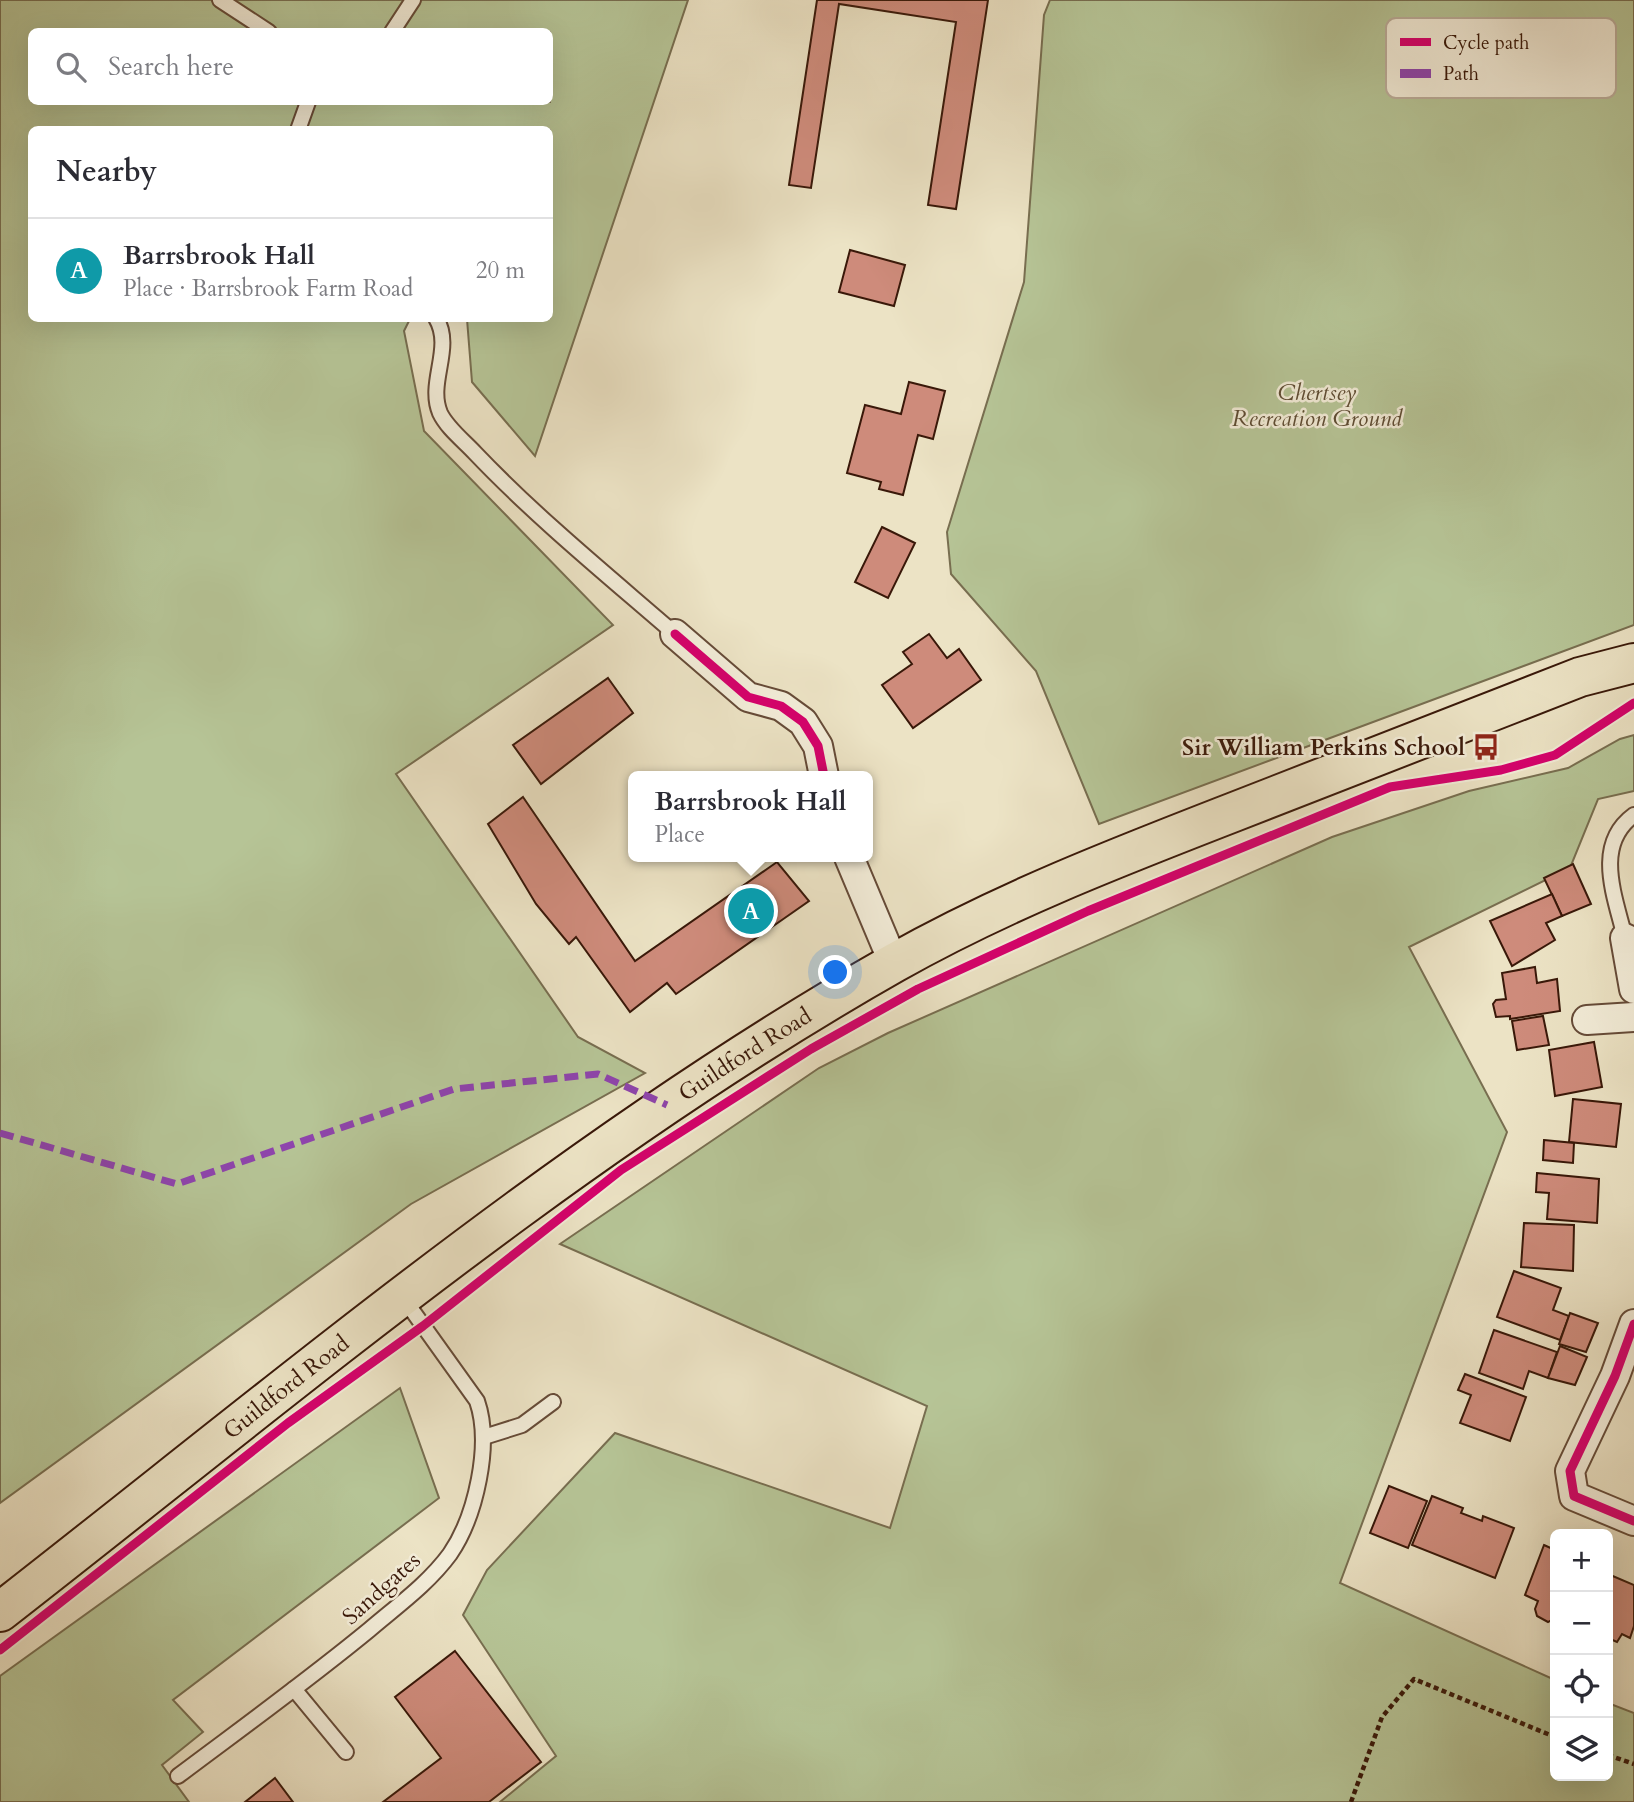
<!DOCTYPE html>
<meta charset="utf-8">
<style>
body{margin:0;font-family:Cardo,serif;background:#f7f7f7;color:#2b2b33}
.controls{position:absolute;right:21px;bottom:21px;display:grid;overflow:hidden;border-radius:10px;box-shadow:0 7px 28px #0002}
.controls button{width:63px;height:63px;display:grid;place-items:center;padding:0;border:0;border-bottom:2px solid #e1e1e2;background:#fff;color:#2b2b33;font:35px sans-serif}
.you{position:absolute;left:836px;top:973px;width:24px;height:24px;margin:-18px;border:5px solid #fff;border-radius:50%;background:#1a73e8;box-shadow:0 0 0 10px #1a73e833}
.badge{display:grid;place-items:center;width:46px;height:46px;border-radius:50%;background:#b45309;color:#fff;font-size:23px;font-weight:700}
.pin{position:absolute;translate:-50% -50%;border:4px solid #fff;box-shadow:0 2px 7px #0006}
.popup{position:absolute;left:628px;top:771px;width:245px;height:91px;box-sizing:border-box;display:grid;place-content:center;border-radius:10px;background:#fff;filter:drop-shadow(0 2px 5px #0005);font-size:23px;white-space:nowrap;color:#7c7c81}
.popup b{font-size:26px;color:#2b2b33}
.popup::after{content:'';position:absolute;left:50%;top:100%;margin-left:-14px;border:14px solid transparent;border-top-color:#fff}
.list{margin:0;padding:0;list-style:none}
h2{display:flex;justify-content:space-between;align-items:center;height:91px;margin:0;padding:0 28px;font-size:30px}
h2 small{font-size:23px;font-weight:400;color:#7c7c81}
.list li{display:grid;grid-template-columns:46px 1fr auto;gap:21px;align-items:center;box-sizing:border-box;height:105px;padding:0 28px;border-top:2px solid #e1e1e2}
.list b{display:block;font-size:26px;white-space:nowrap}
.list p{margin:0;font-size:23px;white-space:nowrap;color:#7c7c81}
.list em{font-size:23px;font-style:normal;color:#7c7c81}
.icon{flex:none;width:38px;height:38px;fill:none;stroke:currentColor;stroke-width:2;stroke-linecap:round;stroke-linejoin:round}
.map{position:relative;flex:none;width:1634px;height:1802px;overflow:hidden}
.search{position:absolute;background:#fff;box-shadow:0 7px 28px #0002;left:28px;top:28px;width:525px;height:77px;display:flex;align-items:center;gap:18px;box-sizing:border-box;padding:0 24px;border-radius:10px;color:#7c7c81;font-size:26px}
.panel{position:absolute;background:#fff;box-shadow:0 7px 28px #0002;left:28px;top:126px;width:525px;height:196px;border-radius:10px}
.map>svg:first-child{display:block}
.green{fill:#b6c496;stroke:#786e50;stroke-width:2;fill-rule:evenodd}
.building{fill:#ce8b7b;stroke:#391809;stroke-width:2}
.lines{fill:none;stroke-linecap:round;stroke-linejoin:round}
.service-casing{stroke:#664b38;stroke-width:18}
.minor-casing{stroke:#664b38;stroke-width:32}
.primary-casing{stroke:#391809;stroke-width:42}
.path{stroke:#391809;stroke-width:4.5;stroke-dasharray:5 3.5;stroke-linecap:butt}
.service{stroke:#f3edd9;stroke-width:14}
.minor{stroke:#f3edd9;stroke-width:28}
.primary{stroke:#ece3c5;stroke-width:38}
.quiet{stroke:#8e44ad;stroke-width:7;stroke-dasharray:14 7;stroke-linecap:butt}
.cycleway-casing{stroke:#f3edd9;stroke-width:13}
.cycleway{stroke:#d6006c;stroke-width:9}
.labels{text-anchor:middle;stroke-width:5;stroke-linejoin:round;paint-order:stroke}
.park-label{font-size:23px;font-style:italic;fill:#5e4c33;stroke:#f3edd9}
.poi-label{font-size:23px;font-weight:bold;fill:#391809;stroke:#f3edd9;text-anchor:end}
.street-label{font-size:23px;fill:#391809;stroke:#f3edd9}
.key{fill:#f3edd9;stroke:#bbad9b;stroke-width:2}
.key-label{font-size:19px;fill:#391809}
</style>
<div class="map">
<svg width="1634" height="1802" viewBox="0 0 1634 1802">
<rect width="100%" height="100%" fill="#ece3c5"/>
<filter id="stains"><feTurbulence type="fractalNoise" baseFrequency=".00286" numOctaves="4"/><feColorMatrix values="0 0 0 0 .2 0 0 0 0 .09 0 0 0 0 .02 0 0 0 .5 -.17"/></filter>
<radialGradient id="worn" r=".72"><stop offset=".6" stop-color="#630" stop-opacity="0"/><stop offset="1" stop-color="#630" stop-opacity=".3"/></radialGradient>
<g class="green">
<path d="M0,0H688L535,456L472,382L467,319L550,318V130H32V318L410,319L404,331L424,431L613,625L396,774L578,1037L645,1073L411,1204L0,1503ZM32,32H550V102H32Z"/>
<polygon points="1050,0 1634,0 1634,625 1099,824 1036,671 951,574 947,532 1024,282 1044,15"/>
<polygon points="1634,735 1634,791 1598,799 1570,868 1409,947 1507,1132 1340,1583 1555,1680 1555,1776 1608,1776 1608,1703 1634,1713 1634,1802 500,1802 556,1756 463,1615 487,1570 615,1433 890,1528 927,1406 560,1244 819,1068 888,1033 1332,837 1469,791 1568,768 1620,739"/>
<polygon points="400,1388 439,1498 173,1700 203,1732 162,1765 189,1802 0,1802 0,1676"/>
</g>
<g class="building">
<polygon points="817,0 988,0 956,209 928,205 956,22 839,4 811,188 789,185"/>
<polygon points="850,250 905,265 894,306 839,292"/>
<polygon points="909,382 945,391 933,439 918,435 903,495 879,489 881,482 847,473 865,405 901,414"/>
<polygon points="882,527 915,543 888,598 855,582"/>
<polygon points="929,634 947,658 959,649 981,680 913,728 882,685 912,664 903,652"/>
<polygon points="608,678 633,713 541,784 513,745"/>
<polygon points="523,797 635,961 777,862 809,901 676,994 667,983 630,1012 576,937 569,944 536,904 488,824"/>
<polygon points="1573,864 1591,904 1562,916 1544,878"/>
<polygon points="1552,894 1562,916 1546,923 1555,940 1512,966 1490,921"/>
<polygon points="1535,967 1537,983 1557,979 1560,1011 1510,1019 1510,1016 1496,1017 1493,1004 1496,1000 1506,999 1502,973"/>
<polygon points="1543,1016 1549,1045 1517,1050 1512,1021"/>
<polygon points="1594,1042 1602,1087 1555,1096 1549,1050"/>
<polygon points="1573,1099 1621,1104 1616,1147 1569,1142"/>
<polygon points="1544,1140 1574,1143 1573,1163 1543,1160"/>
<polygon points="1537,1173 1599,1179 1597,1223 1547,1219 1549,1193 1536,1192"/>
<polygon points="1524,1223 1574,1225 1573,1271 1521,1267"/>
<polygon points="1514,1271 1561,1288 1553,1310 1569,1316 1560,1340 1497,1317"/>
<polygon points="1570,1313 1598,1323 1586,1352 1559,1344"/>
<polygon points="1494,1330 1557,1352 1548,1378 1529,1371 1523,1389 1479,1373"/>
<polygon points="1560,1346 1587,1357 1575,1385 1548,1378"/>
<polygon points="1465,1374 1526,1397 1510,1441 1460,1423 1471,1395 1458,1390"/>
<polygon points="1389,1486 1427,1501 1408,1548 1370,1533"/>
<polygon points="1432,1496 1463,1508 1461,1513 1482,1521 1483,1516 1514,1528 1495,1578 1412,1545"/>
<polygon points="1544,1545 1555,1550 1555,1618 1548,1622 1537,1616 1535,1609 1538,1601 1525,1595"/>
<polygon points="1608,1574 1634,1585 1634,1626 1630,1638 1622,1634 1617,1642 1608,1638"/>
<polygon points="455,1651 541,1762 489,1802 383,1802 441,1758 395,1697"/>
<polygon points="275,1778 293,1802 245,1802"/>
</g>
<g class="lines">
<defs>
<g id="service">
<polyline points="220,0 269,32"/>
<polyline points="392,32 413,0"/>
<polyline points="298,130 308,102"/>
<path d="M436,318C454,348 427,382 440,413C447,428 464,441 475,453C537,518 607,575 675,634"/>
<path d="M1625,938C1615,896 1593,845 1634,815"/>
<polyline points="484,1437 522,1425 553,1402"/>
<polyline points="294,1689 346,1752"/>
<path d="M178,1776C242,1728 307,1681 369,1630C397,1606 428,1584 450,1554C476,1516 492,1444 477,1401L404,1299"/>
</g>
<g id="minor">
<polyline points="675,634 748,697 781,706 803,722 818,746 824,776"/>
<polyline points="849,857 894,964"/>
<polyline points="1625,938 1634,989"/>
<polyline points="1587,1020 1634,1017"/>
<polyline points="1634,1324 1615,1376 1570,1471 1574,1496 1634,1521"/>
</g>
<g id="primary">
<path id="s1" d="M0,1612C290,1386 573,1145 894,963C1002,902 1118,857 1234,812C1349,767 1464,722 1580,677L1634,663"/>
</g>
</defs>
<use href="#service" class="service-casing"/>
<use href="#minor" class="minor-casing"/>
<use href="#primary" class="primary-casing"/>
<g class="path">
<polyline points="1608,1755 1634,1764"/>
<polyline points="1351,1802 1382,1717 1414,1679 1555,1737"/>
</g>
<use href="#service" class="service"/>
<use href="#minor" class="minor"/>
<use href="#primary" class="primary"/>
<polyline class="quiet" points="0,1133 177,1184 454,1089 598,1074 667,1105"/>
<defs>
<g id="cycleway">
<polyline points="675,634 748,697 781,706 803,722 818,746 824,776"/>
<polyline points="1634,1324 1615,1376 1570,1471 1574,1496 1634,1521"/>
<polyline points="0,1650 288,1423 423,1326 621,1170 811,1049 918,989 1088,911 1390,787 1501,770 1555,755 1634,703"/>
</g>
</defs>
<use href="#cycleway" class="cycleway-casing"/>
<use href="#cycleway" class="cycleway"/>
</g>
<defs>
<symbol id="bus-bare" viewBox="-9 -9 18 18"><path d="M-5-6H5V4H4V6H2V4H-2V6H-4V4H-5ZM-3.5-4V0h7V-4ZM-3.5 1.2v1.5H-2V1.2ZM2 1.2v1.5H3.5V1.2Z" fill="#8f2418" stroke="#f3edd9" stroke-width="2.5" paint-order="stroke"/></symbol>
</defs>
<g fill-rule="evenodd">
<use href="#bus-bare" x="1467" y="728" width="38" height="38"/>
</g>
<g class="labels">
<g class="park-label">
<text x="1317" y="400">Chertsey<tspan x="1317" dy="26">Recreation Ground</tspan></text>
</g>
<g class="poi-label">
<text x="1465" y="755">Sir William Perkins School</text>
</g>
<g class="street-label">
<text dy="8" stroke="none"><textPath href="#s1" startOffset="931">Guildford Road</textPath></text>
<text dy="8" stroke="none"><textPath href="#s1" startOffset="364">Guildford Road</textPath></text>
<text transform="translate(381 1588) rotate(-42)" y="8">Sandgates</text>
</g>
</g>
<rect x="1386" y="18" width="230" height="80" rx="10" class="key"/>
<rect x="1400" y="38" width="31" height="8" fill="#d6006c"/>
<rect x="1400" y="69" width="31" height="9" fill="#8e44ad"/>
<g class="key-label">
<text x="1443" y="49">Cycle path</text>
<text x="1443" y="80">Path</text>
</g>
<rect width="100%" height="100%" filter="url(#stains)"/>
<rect width="100%" height="100%" fill="url(#worn)"/>
</svg>
<div class="controls">
<button>+</button>
<button>−</button>
<button><svg class="icon" aria-label="locate" viewBox="0 0 24 24"><circle cx="12" cy="12" r="6"/><path d="M12 2v4M12 18v4M2 12h4M18 12h4"/></svg></button>
<button><svg class="icon" aria-label="layers" viewBox="0 0 24 24"><path d="M12 4l9 5-9 5-9-5zM3 14l9 5 9-5"/></svg></button>
</div>
<div class="you"></div>
<div class="pin badge" style="left:751px;top:911px;background:#0f9aa8">A</div>
<div class="popup"><b>Barrsbrook Hall</b>Place</div>
<div class="search"><svg class="icon" aria-label="search" viewBox="0 0 24 24"><circle cx="10" cy="10" r="6"/><path d="M15 15l6 6"/></svg>Search here</div>
<section class="panel">
<h2>Nearby<small></small></h2>
<ul class="list">
<li><span class="badge" style="background:#0f9aa8">A</span><div><b>Barrsbrook Hall</b><p>Place · Barrsbrook Farm Road</p></div><em>20 m</em></li>
</ul>
</section>
</div>
